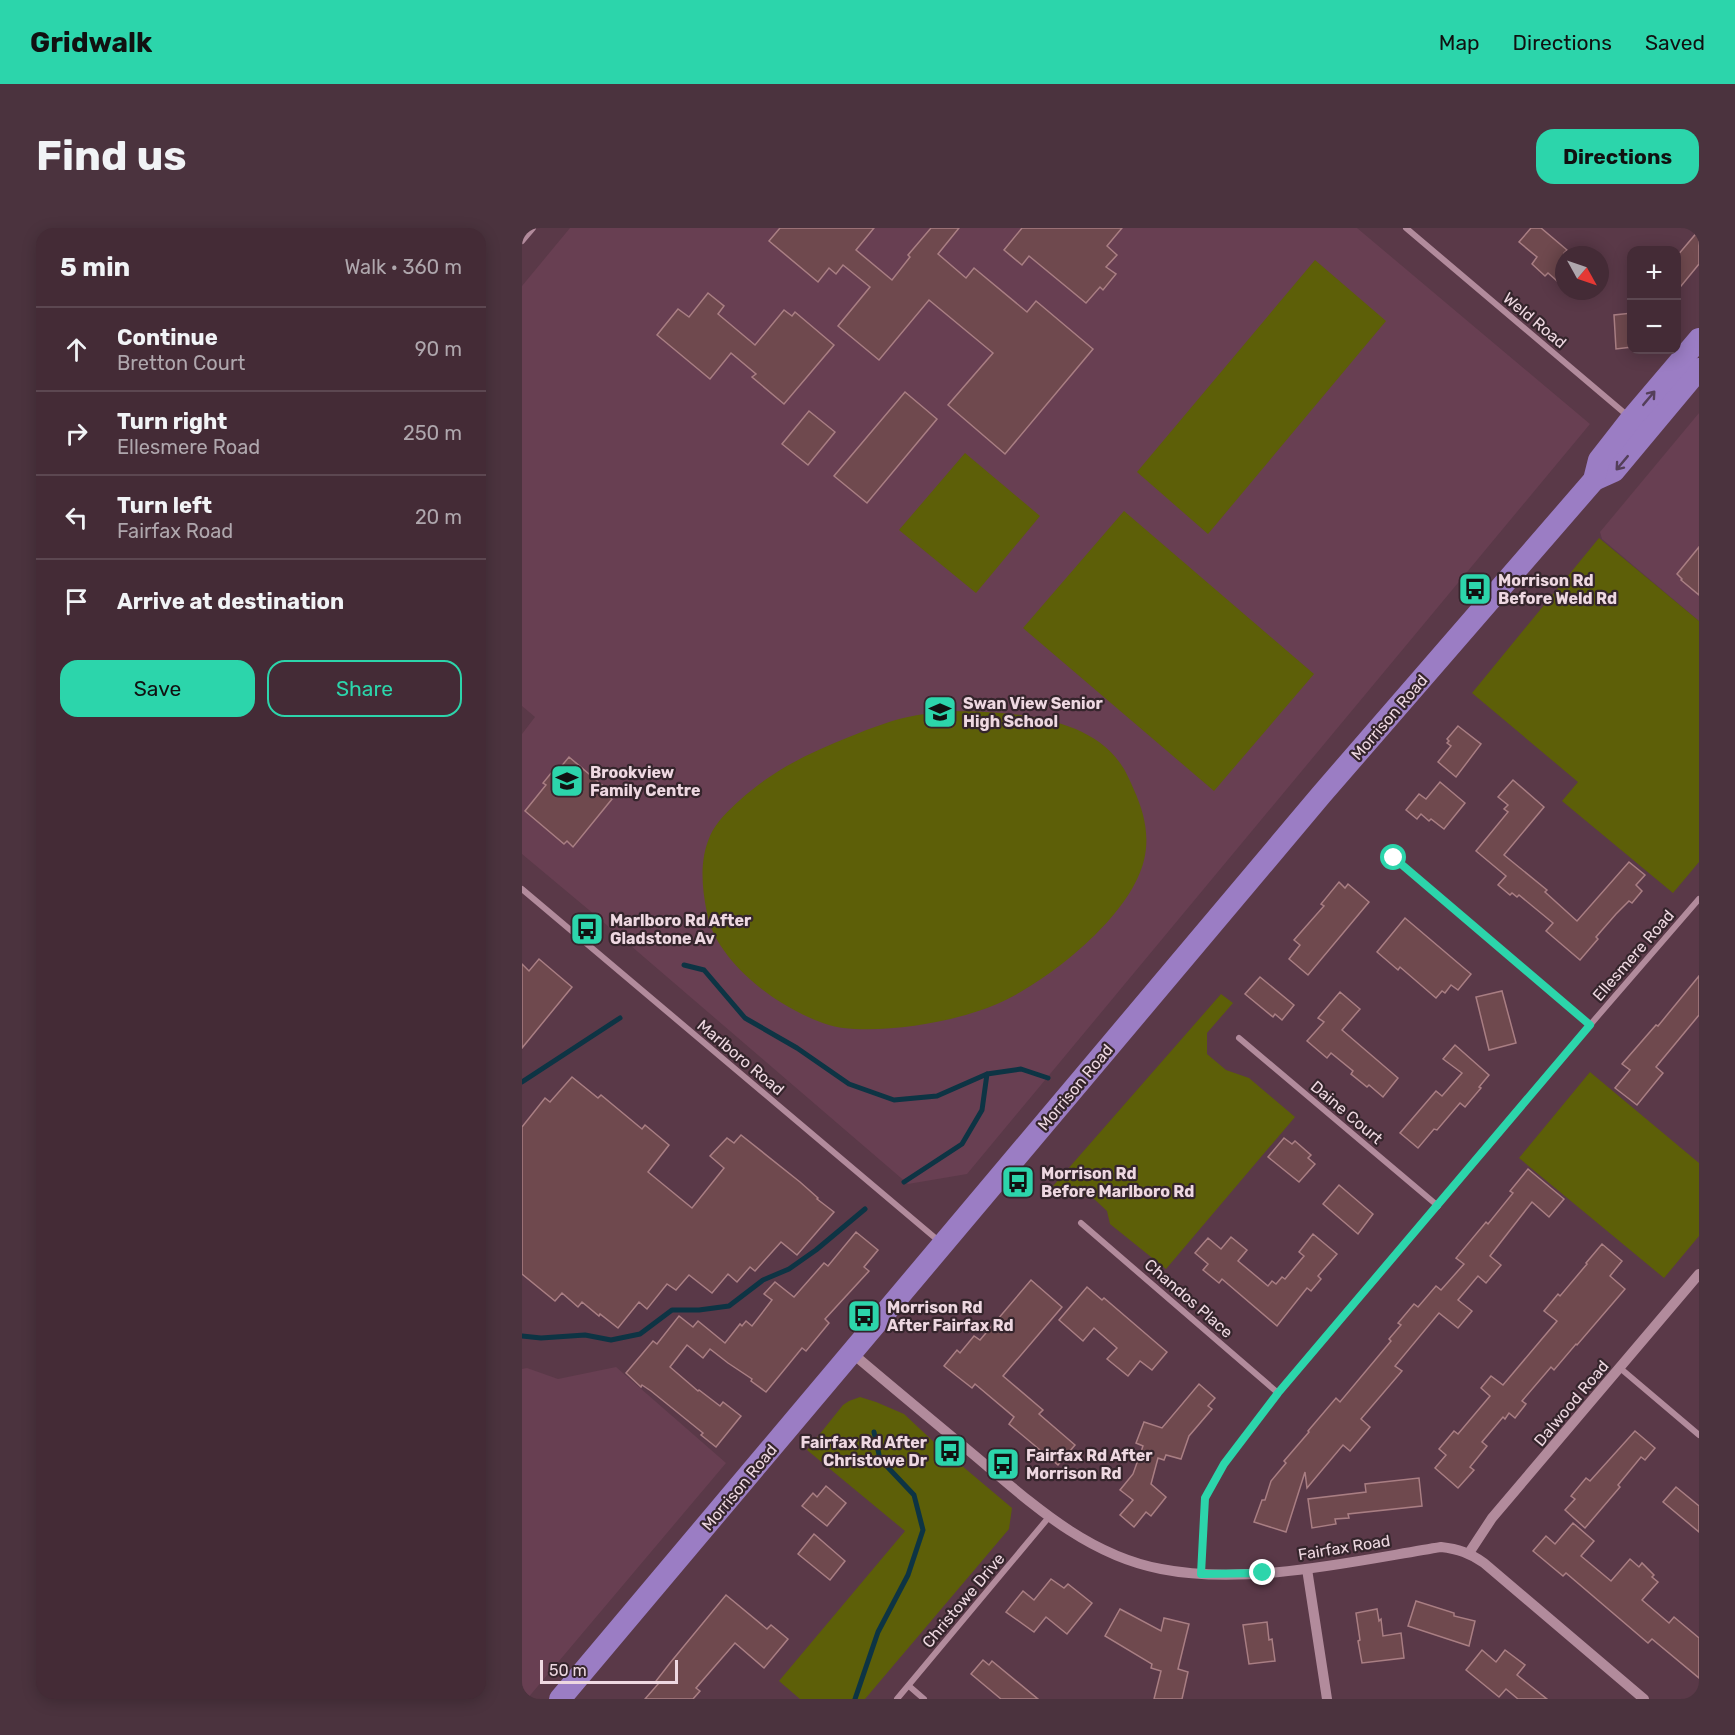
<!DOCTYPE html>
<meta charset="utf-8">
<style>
body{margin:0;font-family:Rubik,sans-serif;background:#4b333e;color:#f1f3f6}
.controls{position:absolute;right:18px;top:18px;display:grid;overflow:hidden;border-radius:12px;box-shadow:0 3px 15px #0003}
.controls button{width:54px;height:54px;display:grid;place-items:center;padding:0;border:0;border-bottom:2px solid #5c4751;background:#442b36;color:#f1f3f6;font:30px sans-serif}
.compass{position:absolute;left:1033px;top:18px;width:54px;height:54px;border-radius:50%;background:#442b36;box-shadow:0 3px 15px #0003;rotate:130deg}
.scale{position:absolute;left:18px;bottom:15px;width:138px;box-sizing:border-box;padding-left:6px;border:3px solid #eed8e1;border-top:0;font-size:16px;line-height:21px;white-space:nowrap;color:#eed8e1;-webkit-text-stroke:4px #35252c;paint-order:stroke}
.stop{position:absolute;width:18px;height:18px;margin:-14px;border:4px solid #2cd5ab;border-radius:50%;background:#fff}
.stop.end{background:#2cd5ab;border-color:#fff;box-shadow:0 2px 6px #0008}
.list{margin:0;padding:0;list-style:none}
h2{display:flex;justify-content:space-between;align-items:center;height:78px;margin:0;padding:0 24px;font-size:26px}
h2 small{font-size:20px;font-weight:400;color:#afa7ad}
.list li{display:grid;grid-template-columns:39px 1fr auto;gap:18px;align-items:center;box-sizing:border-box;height:84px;padding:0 24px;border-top:2px solid #5c4751}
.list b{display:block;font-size:22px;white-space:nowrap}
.list p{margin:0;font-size:20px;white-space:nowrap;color:#afa7ad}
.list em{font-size:20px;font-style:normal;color:#afa7ad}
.actions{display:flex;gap:12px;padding:18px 24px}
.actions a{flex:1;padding:14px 0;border:2px solid #2cd5ab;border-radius:18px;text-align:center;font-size:21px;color:#2cd5ab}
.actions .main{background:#2cd5ab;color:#111}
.icon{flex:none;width:33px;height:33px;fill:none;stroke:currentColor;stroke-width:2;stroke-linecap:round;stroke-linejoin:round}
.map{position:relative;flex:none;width:1177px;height:1471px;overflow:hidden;border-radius:18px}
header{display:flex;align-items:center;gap:36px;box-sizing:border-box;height:84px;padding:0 30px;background:#2cd5ab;color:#111}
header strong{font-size:28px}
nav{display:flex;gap:33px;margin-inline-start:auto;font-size:21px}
.intro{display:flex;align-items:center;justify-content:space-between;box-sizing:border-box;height:144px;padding:0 36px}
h1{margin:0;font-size:42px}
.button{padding:15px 27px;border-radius:18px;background:#2cd5ab;color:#111;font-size:21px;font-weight:700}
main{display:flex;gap:36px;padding:0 36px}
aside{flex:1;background:#442b36;border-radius:18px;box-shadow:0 3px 15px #0003}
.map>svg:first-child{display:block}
.built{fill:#683f52}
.green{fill:#5d5f08}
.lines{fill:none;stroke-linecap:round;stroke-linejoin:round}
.stream{stroke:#0d3444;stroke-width:5}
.building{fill:#6f494e;stroke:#a97e83;stroke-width:1.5}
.minor{stroke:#b28b9c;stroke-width:6}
.tertiary{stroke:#b28b9c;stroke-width:10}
.primary{stroke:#9b7dc4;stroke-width:22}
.oneway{stroke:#543f5a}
.route{stroke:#2cd5ab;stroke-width:8}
.labels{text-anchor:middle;stroke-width:4.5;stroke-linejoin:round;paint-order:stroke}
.street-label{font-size:16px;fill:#eed8e1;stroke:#35252c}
.poi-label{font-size:16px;font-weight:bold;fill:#eed8e1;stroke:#35252c;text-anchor:start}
</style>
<header>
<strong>Gridwalk</strong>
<nav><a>Map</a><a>Directions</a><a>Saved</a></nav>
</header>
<div class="intro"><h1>Find us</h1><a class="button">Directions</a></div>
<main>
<aside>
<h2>5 min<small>Walk · 360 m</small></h2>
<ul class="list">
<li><svg class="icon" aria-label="ahead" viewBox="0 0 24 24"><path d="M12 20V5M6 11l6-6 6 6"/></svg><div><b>Continue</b><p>Bretton Court</p></div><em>90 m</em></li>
<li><svg class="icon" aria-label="right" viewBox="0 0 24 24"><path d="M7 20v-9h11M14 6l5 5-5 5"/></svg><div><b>Turn right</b><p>Ellesmere Road</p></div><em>250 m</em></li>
<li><svg class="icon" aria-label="left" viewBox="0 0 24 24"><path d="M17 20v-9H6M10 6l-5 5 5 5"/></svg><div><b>Turn left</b><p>Fairfax Road</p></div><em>20 m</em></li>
<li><svg class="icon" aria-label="arrive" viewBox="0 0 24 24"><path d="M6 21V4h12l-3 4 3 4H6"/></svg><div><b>Arrive at destination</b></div></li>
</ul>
<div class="actions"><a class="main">Save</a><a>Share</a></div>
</aside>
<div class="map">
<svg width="1177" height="1471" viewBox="0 0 1177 1471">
<rect width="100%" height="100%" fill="#5a3948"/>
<g class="built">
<polygon points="48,0 835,0 1068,196 445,946 386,956 73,687 0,626 0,506 13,489 0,478 0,58"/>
<polygon points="1177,185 1177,393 1080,311 1078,304"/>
<polygon points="94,1139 204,1235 5,1471 0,1471 0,1141 5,1140 36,1151"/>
</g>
<g class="green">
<polygon points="793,32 864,93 686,306 615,244"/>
<polygon points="443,225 518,288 454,365 377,302"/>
<polygon points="602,283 792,446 692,563 501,400"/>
<polygon points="1077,310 1177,393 1177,634 1151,665 1040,573 1056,554 950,465"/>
<path d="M432,483C485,484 564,487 598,535C604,543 608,553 612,562C622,584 628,608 622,632C609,688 526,754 475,776C433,794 367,805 321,800C300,797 278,786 260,775C230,757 191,721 185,685C180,660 177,633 188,608C194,594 207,582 218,572C251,542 287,525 327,509C349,500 372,491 396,487C408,485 420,484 432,483Z"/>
<polygon points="699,766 711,775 685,805 685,826 704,842 727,850 773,889 644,1041 588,996 585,983 569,968 545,969 531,958"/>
<polygon points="1068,844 1177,935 1177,1008 1142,1050 997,930"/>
<polygon points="338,1169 354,1174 382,1186 414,1216 490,1280 487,1301 343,1471 278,1471 257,1453 383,1303 285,1222 321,1177 327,1173"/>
</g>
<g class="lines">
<g class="stream">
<polyline points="162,737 182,742 223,790 275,820 327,856 372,872 415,868 465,846"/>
<polyline points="0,854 98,790"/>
<polyline points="382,954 440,916 460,882 465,846 499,841 526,850"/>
<polyline points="0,1108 19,1110 63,1107 89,1112 118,1106 150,1082 177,1082 207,1078 241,1052 267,1041 294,1022 343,981"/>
<polyline points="333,1471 356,1404 386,1347 401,1302 392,1267 358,1231 352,1204"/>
</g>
</g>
<g class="building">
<polygon points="258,0 352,0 334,22 370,52 388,29 386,27 409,0 437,0 416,26 444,50 452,40 505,84 514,73 571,121 483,226 426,177 471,125 407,72 357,132 316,98 348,59 321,37 314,46 307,40 296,54 247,13"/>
<polygon points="500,0 600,0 585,18 595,27 584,39 594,46 581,62 578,59 564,75 507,28 500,37 482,22"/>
<polygon points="1009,0 1019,0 1045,22 1042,25 1042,59 1026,45 1023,48 1010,36 1015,29 997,14"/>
<polygon points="1177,2 1177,36 1155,63 1155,28"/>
<polygon points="186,65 202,78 196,86 233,117 262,82 270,88 273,84 312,117 262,176 230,149 234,146 209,125 188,151 135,107 156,81 167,89"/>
<polygon points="1110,85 1110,119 1094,121 1092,87"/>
<polygon points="383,164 415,191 345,275 312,248"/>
<polygon points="287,183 313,204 286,237 260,216"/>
<polygon points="1177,319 1177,367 1159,352 1160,351 1155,346"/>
<polygon points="936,498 959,516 934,549 916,534 929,518 925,515 927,513 925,511"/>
<polygon points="47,529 87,563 84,566 90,571 51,619 45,613 42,616 3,583 24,557 21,555 30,544 33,546"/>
<polygon points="991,552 1022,579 982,627 1025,662 1023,664 1055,693 1107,634 1123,647 1114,657 1120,663 1110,675 1107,673 1094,686 1074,709 1076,711 1058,732 1024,703 1031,695 997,667 995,669 990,665 988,667 976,657 984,648 954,623 986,584 982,581 986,577 976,569"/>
<polygon points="918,554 943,575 922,601 909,591 907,593 899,586 895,591 884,582 897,566 904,571"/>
<polygon points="817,654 823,660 826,656 847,674 786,747 767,731 778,717 772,712 802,678 799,676"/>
<polygon points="883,690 949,746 936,762 929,757 923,765 920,763 914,770 878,739 876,742 855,724"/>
<polygon points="17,731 50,759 0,820 0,736 7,743"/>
<polygon points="1177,748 1177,787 1134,839 1141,845 1115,877 1093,860 1108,842 1100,836 1134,797 1136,798"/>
<polygon points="738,749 772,777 760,792 753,786 751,789 723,766"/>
<polygon points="980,763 994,815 967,822 954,769"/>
<polygon points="818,764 838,781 820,802 876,850 861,869 847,857 845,859 829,846 831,843 809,825 805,830 785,813 802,794 796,790"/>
<polygon points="933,817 967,847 957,859 959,860 943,879 938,875 915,902 912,901 896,920 878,905 914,863 920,868 940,845 921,831"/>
<polygon points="50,849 76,870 79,867 120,901 123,897 147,917 126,944 170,980 202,940 188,928 205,910 212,915 219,907 278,954 296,970 295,971 312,984 275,1027 259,1014 233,1043 228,1039 215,1054 206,1046 190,1065 167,1047 154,1062 145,1056 125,1081 117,1074 96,1100 78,1086 77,1088 60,1074 56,1079 40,1065 33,1073 0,1046 0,899 23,870 28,874"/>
<polygon points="762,910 770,916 773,913 789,927 786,930 793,936 777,954 746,929"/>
<polygon points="1006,941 1042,971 1027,989 1010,974 968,1028 979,1037 964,1055 956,1048 936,1072 950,1083 936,1100 917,1085 873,1138 880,1143 839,1191 848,1199 828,1223 821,1217 785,1260 783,1244 764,1304 732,1294 740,1272 743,1272 749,1253 764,1235 762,1233 787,1204 786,1203 814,1170 818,1174 869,1113 867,1111 879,1097 876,1095 892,1076 896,1079 914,1058 919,1062 942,1036 934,1030 964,994 966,996 991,965 988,963"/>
<polygon points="817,957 851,986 836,1006 801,976"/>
<polygon points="334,1004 356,1022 342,1039 347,1043 303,1091 307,1095 284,1123 280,1120 244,1164 229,1153 230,1151 206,1135 188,1121 181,1130 165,1117 148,1139 176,1163 177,1162 198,1178 201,1174 219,1188 194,1219 179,1207 181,1205 129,1163 120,1157 119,1159 104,1145 131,1113 135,1116 157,1088 171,1099 176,1093 203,1115 218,1096 220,1098 224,1093 230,1098 250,1072 242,1066 253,1054 272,1069 302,1035 306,1038"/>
<polygon points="791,1006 815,1026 796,1048 799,1051 789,1063 785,1060 755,1098 700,1051 697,1055 681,1042 686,1036 673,1025 686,1010 699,1021 709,1009 725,1022 716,1033 746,1058 750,1053 754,1056 760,1049 763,1051 782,1028 777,1024"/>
<polygon points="1080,1016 1100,1033 1088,1048 1103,1061 1055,1117 1054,1116 1032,1142 1029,1139 1000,1173 1004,1176 993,1190 987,1185 983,1191 981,1189 960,1214 965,1218 948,1239 952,1242 936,1260 913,1240 924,1227 917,1221 932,1203 936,1206 968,1168 959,1160 969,1148 981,1157 1035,1093 1022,1083 1036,1066 1038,1068 1065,1036 1064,1035"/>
<polygon points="509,1052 540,1079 481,1148 521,1182 517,1186 553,1217 536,1237 487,1196 492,1189 453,1156 450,1160 422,1138 435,1122 438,1125 452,1108 458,1112"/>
<polygon points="565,1059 580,1072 582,1070 645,1124 630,1142 618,1133 606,1148 585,1131 595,1120 572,1100 561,1113 537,1092"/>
<polygon points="677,1156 693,1170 686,1178 690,1181 667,1208 659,1231 644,1227 642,1232 636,1230 629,1256 644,1269 629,1288 624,1284 612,1299 598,1287 611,1272 598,1262 611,1246 621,1218 614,1215 622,1194 640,1200"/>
<polygon points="1113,1203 1133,1220 1123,1232 1119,1229 1096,1257 1098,1259 1063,1300 1043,1282 1053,1271 1049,1268 1064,1250 1068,1253"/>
<polygon points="897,1250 900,1278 826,1286 827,1290 813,1291 814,1296 790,1300 786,1271 844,1264 843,1256"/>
<polygon points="304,1258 324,1275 305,1298 280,1278 291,1265 295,1269"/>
<polygon points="1154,1259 1177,1278 1177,1304 1141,1274"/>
<polygon points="1051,1295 1072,1313 1059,1328 1089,1353 1108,1331 1117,1339 1120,1335 1132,1347 1130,1349 1136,1354 1120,1372 1147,1395 1152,1389 1177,1410 1177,1450 1130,1411 1126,1415 1044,1345 1041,1348 1011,1323 1024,1308 1033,1316"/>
<polygon points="292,1306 323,1333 308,1352 276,1326"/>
<polygon points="529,1351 542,1360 546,1356 570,1375 545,1406 524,1389 512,1404 484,1384 501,1363 512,1372"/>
<polygon points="204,1367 245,1401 249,1397 266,1411 242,1440 213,1415 174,1460 178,1463 171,1471 123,1471 137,1455 134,1453 148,1435"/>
<polygon points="894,1373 932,1385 932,1388 953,1393 947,1418 886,1398"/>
<polygon points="598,1381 639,1403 642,1390 667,1396 656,1441 666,1444 660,1471 632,1471 639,1443 629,1440 630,1436 583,1408"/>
<polygon points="855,1381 857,1393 859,1391 861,1408 879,1405 882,1430 840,1435 836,1413 838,1412 834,1385"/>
<polygon points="745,1394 747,1412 750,1411 753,1433 727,1436 721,1397"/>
<polygon points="960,1422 974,1434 983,1422 1003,1437 995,1447 1025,1471 996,1471 984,1461 977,1469 944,1442"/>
<polygon points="461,1432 467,1437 470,1433 516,1471 479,1471 449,1446"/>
</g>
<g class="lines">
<g class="minor">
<polyline points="884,0 1106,188"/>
<polyline points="0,13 11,0"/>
<polyline points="872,630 1068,797"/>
<polyline points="0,661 418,1014"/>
<polyline points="717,810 916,978"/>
<polyline points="559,995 756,1165"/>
<polyline points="1098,1140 1177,1207"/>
<polyline points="679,1346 683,1270 702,1236 756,1165 1068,797 1177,671"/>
<polyline points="387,1458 402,1471"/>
<polyline points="375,1471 527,1289"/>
</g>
<g class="tertiary">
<path d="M330,1125C370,1159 411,1193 452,1227C508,1274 564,1327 639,1341C726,1358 832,1333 919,1319C936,1321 948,1325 962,1335L1122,1471"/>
<polyline points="947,1325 970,1290 1177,1046"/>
<polyline points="785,1341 805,1471"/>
</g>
<g class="primary">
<polyline points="1072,252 1092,243 1177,141"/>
<polyline points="38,1471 799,567 1072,252 1077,232 1109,191 1177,111"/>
</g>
</g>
<defs><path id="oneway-shaft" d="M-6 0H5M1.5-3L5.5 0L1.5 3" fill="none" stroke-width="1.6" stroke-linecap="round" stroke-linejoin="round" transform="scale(1.5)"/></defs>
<g class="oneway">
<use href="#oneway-shaft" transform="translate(1127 170) rotate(-50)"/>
<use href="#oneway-shaft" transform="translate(1100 235) rotate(130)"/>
</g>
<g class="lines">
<polyline class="route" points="741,1345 679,1346 683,1270 702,1236 756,1165 1068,797 872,630"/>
</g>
<defs>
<symbol id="bus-square" viewBox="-11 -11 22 22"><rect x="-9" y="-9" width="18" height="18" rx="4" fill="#2cd5ab" stroke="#35252c"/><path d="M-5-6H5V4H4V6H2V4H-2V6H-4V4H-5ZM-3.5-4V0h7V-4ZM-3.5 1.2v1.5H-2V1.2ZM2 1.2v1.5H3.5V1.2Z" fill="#111"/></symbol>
<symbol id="school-square" viewBox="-11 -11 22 22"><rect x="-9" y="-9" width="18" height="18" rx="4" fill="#2cd5ab" stroke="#35252c"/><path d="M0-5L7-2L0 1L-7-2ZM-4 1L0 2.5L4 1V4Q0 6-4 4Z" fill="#111"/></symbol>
</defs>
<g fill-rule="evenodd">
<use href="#bus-square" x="934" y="342" width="38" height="38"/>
<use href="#school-square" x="399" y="465" width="38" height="38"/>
<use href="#school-square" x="26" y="534" width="38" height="38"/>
<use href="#bus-square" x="46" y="682" width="38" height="38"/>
<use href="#bus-square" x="477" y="935" width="38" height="38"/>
<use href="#bus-square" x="323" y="1069" width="38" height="38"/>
<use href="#bus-square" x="409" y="1204" width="38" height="38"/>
<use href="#bus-square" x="462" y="1217" width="38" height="38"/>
</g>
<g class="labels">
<g class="street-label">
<text transform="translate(1013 92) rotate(40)" y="6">Weld Road</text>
<text transform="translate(867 489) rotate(-49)" y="6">Morrison Road</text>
<text transform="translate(1111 727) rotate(-49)" y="6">Ellesmere Road</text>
<text transform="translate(219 829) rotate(40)" y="6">Marlboro Road</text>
<text transform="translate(553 859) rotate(-50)" y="6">Morrison Road</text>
<text transform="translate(825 884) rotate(40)" y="6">Daine Court</text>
<text transform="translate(667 1070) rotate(41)" y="6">Chandos Place</text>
<text transform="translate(1049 1175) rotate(-50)" y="6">Dalwood Road</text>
<text transform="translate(217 1259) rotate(-50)" y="6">Morrison Road</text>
<text transform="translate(822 1319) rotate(-9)" y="6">Fairfax Road</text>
<text transform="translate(441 1372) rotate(-50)" y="6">Christowe Drive</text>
</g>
<g class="poi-label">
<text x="976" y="358">Morrison Rd<tspan x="976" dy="18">Before Weld Rd</tspan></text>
<text x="441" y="481">Swan View Senior<tspan x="441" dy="18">High School</tspan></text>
<text x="68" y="550">Brookview<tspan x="68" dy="18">Family Centre</tspan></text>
<text x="88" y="698">Marlboro Rd After<tspan x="88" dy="18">Gladstone Av</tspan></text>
<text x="519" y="951">Morrison Rd<tspan x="519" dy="18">Before Marlboro Rd</tspan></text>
<text x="365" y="1085">Morrison Rd<tspan x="365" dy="18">After Fairfax Rd</tspan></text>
<text x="405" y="1220" text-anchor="end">Fairfax Rd After<tspan x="405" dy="18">Christowe Dr</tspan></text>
<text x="504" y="1233">Fairfax Rd After<tspan x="504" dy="18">Morrison Rd</tspan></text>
</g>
</g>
</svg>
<div class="controls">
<button>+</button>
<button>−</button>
</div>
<svg class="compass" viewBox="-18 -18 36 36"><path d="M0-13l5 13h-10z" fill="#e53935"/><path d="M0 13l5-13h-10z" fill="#afa7ad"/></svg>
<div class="scale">50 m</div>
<div class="stop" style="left:872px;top:630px"></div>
<div class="stop end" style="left:741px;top:1345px"></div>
</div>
</main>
